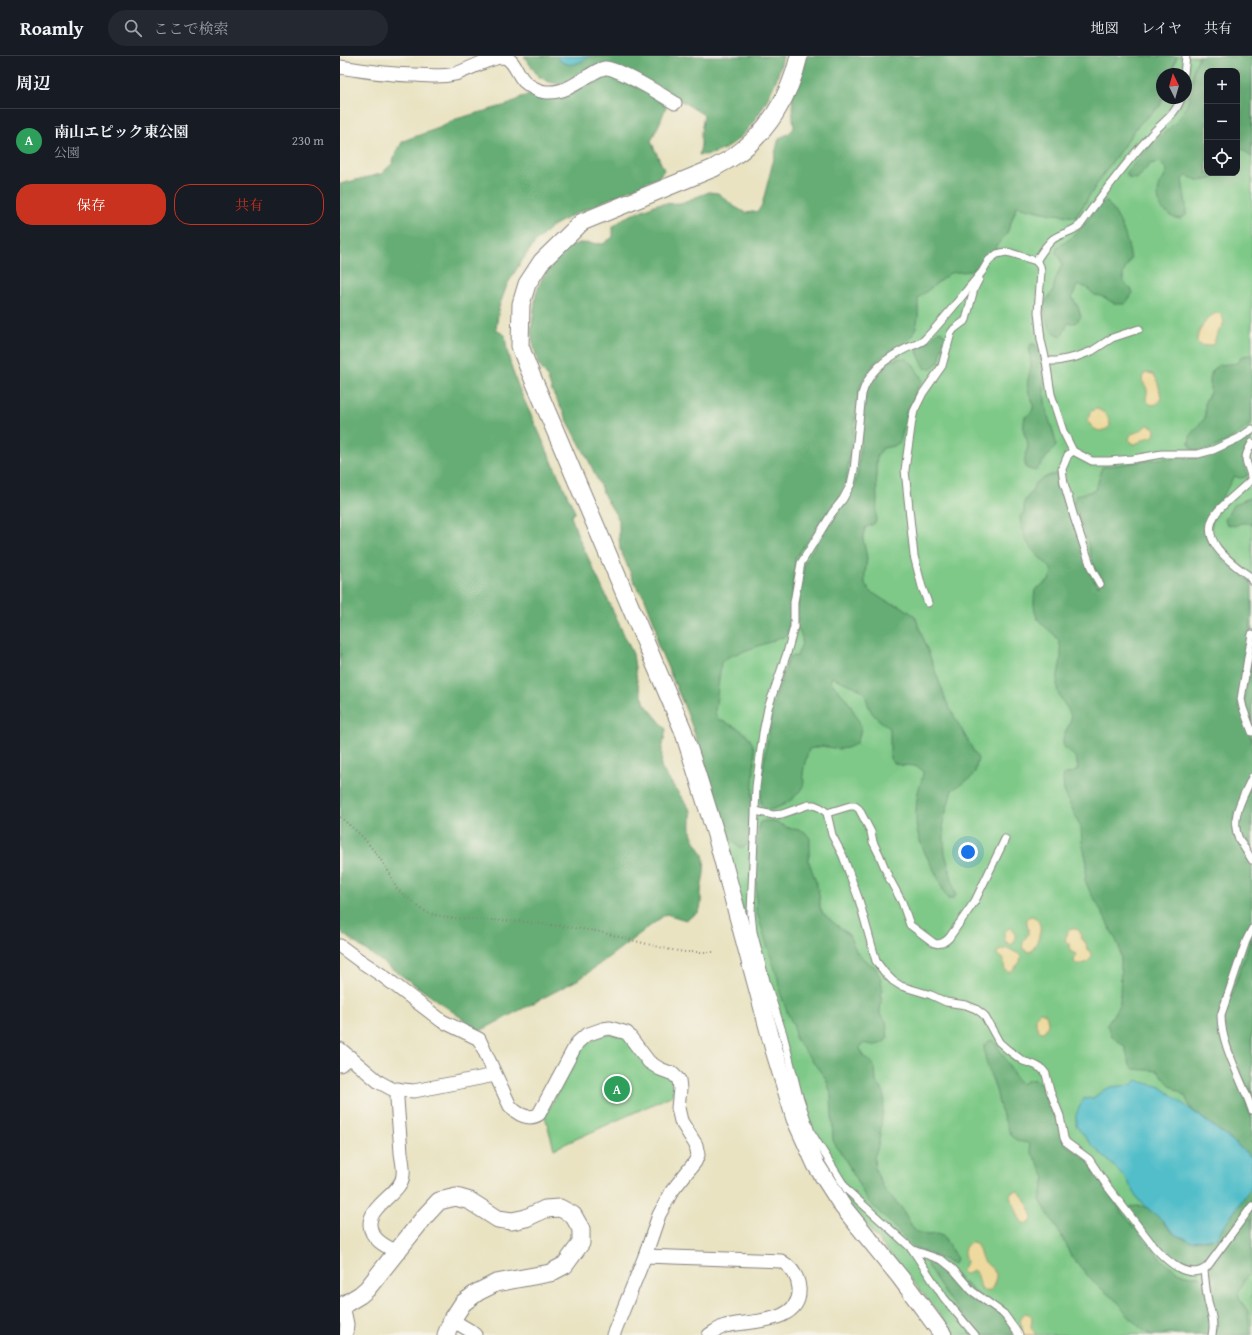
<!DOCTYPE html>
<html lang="ja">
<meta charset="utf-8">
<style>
body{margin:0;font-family:"Gentium Book Plus","Noto Serif JP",serif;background:#242831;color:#f1f3f6}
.controls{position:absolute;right:12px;top:12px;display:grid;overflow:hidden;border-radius:8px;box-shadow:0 4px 16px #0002}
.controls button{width:36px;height:36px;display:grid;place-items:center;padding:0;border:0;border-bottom:1px solid #363941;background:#171b24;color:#f1f3f6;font:20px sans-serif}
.compass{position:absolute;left:816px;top:12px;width:36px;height:36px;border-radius:50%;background:#171b24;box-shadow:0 4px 16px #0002;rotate:355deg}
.you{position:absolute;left:628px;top:796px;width:14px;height:14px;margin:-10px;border:3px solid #fff;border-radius:50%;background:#1a73e8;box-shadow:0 0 0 6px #1a73e833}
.badge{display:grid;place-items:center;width:26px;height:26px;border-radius:50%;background:#c8321e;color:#fff;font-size:13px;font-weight:700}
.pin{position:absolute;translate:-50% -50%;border:2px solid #fff;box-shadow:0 1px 4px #0006}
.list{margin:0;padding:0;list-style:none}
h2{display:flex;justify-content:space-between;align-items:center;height:52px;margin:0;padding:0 16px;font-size:17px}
h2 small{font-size:13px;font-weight:400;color:#9ea1a6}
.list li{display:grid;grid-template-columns:26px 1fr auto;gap:12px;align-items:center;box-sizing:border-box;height:64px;padding:0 16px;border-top:1px solid #363941}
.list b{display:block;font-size:15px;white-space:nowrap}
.list p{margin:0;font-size:13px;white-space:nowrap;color:#9ea1a6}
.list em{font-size:13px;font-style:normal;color:#9ea1a6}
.actions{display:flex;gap:8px;padding:12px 16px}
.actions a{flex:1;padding:9px 0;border:1px solid #c8321e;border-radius:16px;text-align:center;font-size:14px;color:#c8321e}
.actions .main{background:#c8321e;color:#fff}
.icon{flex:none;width:22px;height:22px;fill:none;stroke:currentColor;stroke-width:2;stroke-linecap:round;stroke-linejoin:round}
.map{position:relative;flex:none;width:912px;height:1279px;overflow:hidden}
header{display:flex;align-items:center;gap:24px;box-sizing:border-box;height:56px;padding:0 20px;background:#171b24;border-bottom:1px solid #363941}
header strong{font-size:19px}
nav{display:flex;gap:22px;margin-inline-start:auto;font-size:14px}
.search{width:280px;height:36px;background:#242831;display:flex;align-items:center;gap:10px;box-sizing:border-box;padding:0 14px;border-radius:22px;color:#9ea1a6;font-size:15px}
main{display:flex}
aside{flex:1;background:#171b24}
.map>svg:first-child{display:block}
.green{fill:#7ec987;stroke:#507661;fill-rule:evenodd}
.forest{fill:#66ad74;stroke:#446858}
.sand{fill:#eeda9e;stroke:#887e6c}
.water{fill:#51bec9;stroke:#3a7082}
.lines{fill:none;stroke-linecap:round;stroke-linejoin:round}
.service-casing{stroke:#86827e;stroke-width:9}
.minor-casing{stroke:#86827e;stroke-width:15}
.tertiary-casing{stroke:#86827e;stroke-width:19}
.path{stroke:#86827e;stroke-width:2;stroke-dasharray:1 3;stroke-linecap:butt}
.service{stroke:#fff;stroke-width:7}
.minor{stroke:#fff;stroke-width:13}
.tertiary{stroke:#fff;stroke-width:17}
</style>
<header>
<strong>Roamly</strong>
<div class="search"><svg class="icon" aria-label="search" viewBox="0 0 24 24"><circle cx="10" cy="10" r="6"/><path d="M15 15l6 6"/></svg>ここで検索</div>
<nav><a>地図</a><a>レイヤ</a><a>共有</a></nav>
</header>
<main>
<aside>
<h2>周辺<small></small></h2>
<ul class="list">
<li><span class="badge" style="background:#2e9e5b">A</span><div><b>南山エピック東公園</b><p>公園</p></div><em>230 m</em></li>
</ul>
<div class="actions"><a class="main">保存</a><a>共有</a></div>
</aside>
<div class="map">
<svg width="912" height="1279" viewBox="0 0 912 1279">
<rect width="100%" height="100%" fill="#f7f3e8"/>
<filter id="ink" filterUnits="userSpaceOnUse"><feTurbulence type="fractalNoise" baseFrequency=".025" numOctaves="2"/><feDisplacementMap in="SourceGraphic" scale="8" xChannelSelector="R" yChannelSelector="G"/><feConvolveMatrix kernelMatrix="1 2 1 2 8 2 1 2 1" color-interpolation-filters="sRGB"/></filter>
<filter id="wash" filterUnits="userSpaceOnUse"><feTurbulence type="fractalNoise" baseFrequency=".012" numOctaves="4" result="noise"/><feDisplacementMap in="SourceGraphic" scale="16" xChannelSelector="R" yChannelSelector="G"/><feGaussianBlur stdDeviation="0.9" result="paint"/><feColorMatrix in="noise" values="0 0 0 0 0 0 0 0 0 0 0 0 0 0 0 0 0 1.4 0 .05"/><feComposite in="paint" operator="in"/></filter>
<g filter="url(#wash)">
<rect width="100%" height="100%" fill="#e9e3c2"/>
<g class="green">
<path d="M837,0H912V1279H617L504,1143L462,1070L391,812C389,800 387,788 385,776C371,710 344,648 317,587L452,531L455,501L499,441L520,330L525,318L536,267L667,177L677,150L708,157L736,161L764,117L799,68L820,50L823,42H846V18H831ZM867,15H897V117H867Z"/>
<polygon points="265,978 271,978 284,981 331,1021 336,1028 333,1039 214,1093 205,1060 242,990 245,987"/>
</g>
<g class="forest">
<path d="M184,0H216C227,14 237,8 251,0H443C441,8 439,16 436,24C424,54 397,101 359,99L361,89V76L364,59L314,28L271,10L223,29L209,26L198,20Z"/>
<path d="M466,0H837L831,18H822V42H823L820,50L799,68L764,117L736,161L708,157L677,150L667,177L657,189L656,193L638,210L630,215L610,217L578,242C578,250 579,260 577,267C571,292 556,289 540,302C531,310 525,320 520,330L506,425L499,441L456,501L449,572L445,580L438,583L390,600L381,606L375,656L377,663C396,671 413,676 415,699L409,785L405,791H399L384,775L375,740L361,695L343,646L317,587L316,571L304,540L297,532L280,493L279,481V464L265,441L249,405L212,335L207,320L198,308L191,277L196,238L202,222L226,192L239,187L263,188L273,181V171L284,162L317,148L341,147L369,136L378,137L395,151L406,157L418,155L422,149L439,82L448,78L454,72L452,52L453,39Z"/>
<polygon points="859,0 912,0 912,102 904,94 897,90 897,15 867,15 867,117 882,117 871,123 860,125 847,120 842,123 846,149 846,159 840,163 832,161 820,151 818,139 819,128 824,122 827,114 820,106 810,108 797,123 789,122 787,120 787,116 805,95 836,66 846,52 851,37 854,11"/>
<path d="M261,18L273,19L328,47C324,54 323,60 320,66C317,73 314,78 311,85L324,114L319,121L233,159L211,171L194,188L179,209L167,229L159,251L156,274L165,279C168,313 184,344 198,374C210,402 223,429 235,456L231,460L238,480L293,598L297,625L305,648L326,673L322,694L321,712L351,755C352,762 350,767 351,774C351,781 360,792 363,799C367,812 362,824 361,837C361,845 362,848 359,856L346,864L326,858L241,922L140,975L0,876V128L41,118L52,108L56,96L63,85L99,72L116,63L170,48L181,41L194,38L218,40L237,35Z"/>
<path d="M767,146C781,162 787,182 791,203L783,217V225L791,233L793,237L785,248H775L762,240L755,239L747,232L738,228L732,241L738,251L741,261L735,267H728L722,280C705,275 709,263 702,250L713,235L715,225L722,208L720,202L716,197L717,191C737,181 747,165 760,147Z"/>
<polygon points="599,275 602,276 605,280 599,306 590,313 585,312 579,301 577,294 588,286 595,278"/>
<path d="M691,288H695C698,294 702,301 703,308C705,322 703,337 706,351C708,364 715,376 716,390L702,407L695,415L686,412C683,402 686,399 688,390C688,385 686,382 684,377C683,372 684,366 685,361C688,359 692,357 693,352C695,346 689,340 688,334C686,324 690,319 691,310C691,302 688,295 691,288Z"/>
<path d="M910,299L912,301V367C899,378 882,390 866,394C862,395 857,395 853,395L849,387L851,378L865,362V345L870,337V322L872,315L879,309L897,307L902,300Z"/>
<path d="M560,302L566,303L573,308L582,323V327L577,332L574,344L567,355L566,363L560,386L554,390L543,392L537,400L536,412L537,444L536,464L534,468L525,472L523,483L527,502L525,518V528L530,535L545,545L561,550L575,560L607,647L638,703L635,716L631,722L612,734L603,767L605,797L616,839L613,843H608C603,835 600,826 596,818C585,797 575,782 576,758C576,751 577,743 578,736C580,728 583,723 583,715C572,704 560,715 550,703V673C543,666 534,662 530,653C527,648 527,641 523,636C518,630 499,625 492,621L490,625L507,644L518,663L521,672L519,681L516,688L507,692L499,693L482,690L469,693C466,702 464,709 463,718C463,721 464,724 464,727C461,740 439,754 427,754L421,748L420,734L432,652L449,601L457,600L462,587V581L457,571L458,546L464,509L469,499L505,446L514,431L518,417L525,342L528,328L546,306Z"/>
<path d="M912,376V380C909,387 902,397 903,404C903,410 908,414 907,420C902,423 899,422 894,420L875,454L869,481L871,488L875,495L887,507L910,525L912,530V559L899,651L912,685V715L895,756L896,782L912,808V867L905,882L879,957L912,1063V1102L894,1086L851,1053L845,1040L831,1030L818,1015L794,1013L790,1010L785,991L772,980L767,969L780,947L781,904L779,890L758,849L750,836L745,824L747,807L742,786L741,772L724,735L723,723L724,718L732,717L738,713C737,709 737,705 735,701C730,695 723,694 723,685C723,676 730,671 731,662C731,654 718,643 717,632C716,617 724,604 720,589C716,574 699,571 696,559C693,551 694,542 695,534L709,524L712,515C708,508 704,506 699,501C687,490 681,477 680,461L684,456V446L692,435L695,427L708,420L715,418L722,428L726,447L740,485L749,516L758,530L763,525L755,514L746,482L733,446L737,439L756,434L762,411L825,402H854L864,401L875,396Z"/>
<polygon points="912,439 912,467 901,467 895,470 887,468 885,464 893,449 909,442"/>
<polygon points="912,588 912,669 904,644"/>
<path d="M912,728V799C907,792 900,783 898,774C896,758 906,742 912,728Z"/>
<path d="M423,765H432L449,772L464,775L470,782V796L468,803L477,829L480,844V852L483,858L509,879L517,897L527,906L535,911L541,923L542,931L540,958L546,965L548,982C539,991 535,990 523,987L520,991L522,999L531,1006L535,1012L536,1026L544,1036V1046L540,1079L538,1091L534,1101L535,1113L544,1133L561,1151L575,1175L587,1179L598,1178L604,1181L617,1203L614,1208L575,1192L527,1144L505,1103L493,1085L491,1038L486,1023L455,982L454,971L447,956L440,936L438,923L416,854L417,793L419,767Z"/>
<polygon points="912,880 912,1045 885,978 884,959"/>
<path d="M652,984L657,989L678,1025L682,1028L686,1025L696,1023L709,1036L718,1063L725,1088L747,1104L784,1159L822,1204L838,1216L845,1219L862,1221L870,1259V1279H836L830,1276L822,1279H811L806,1276L797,1269L783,1254L779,1247L752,1225L729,1197L726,1188L700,1144L705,1122L697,1105L691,1096L689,1087C682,1086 677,1086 672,1080C668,1075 659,1050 658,1043C657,1040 657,1037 656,1034C651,1019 644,1005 644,989L649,985Z"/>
<path d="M912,1130V1145L867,1205C861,1210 855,1214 847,1212C826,1207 801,1169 788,1152C813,1143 820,1168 836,1179C847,1186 864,1185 876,1182Z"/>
<path d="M912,1162V1215L905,1223L898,1237L900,1244L908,1255L910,1279H875C877,1264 874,1259 871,1245C869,1236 868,1228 867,1219L872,1214L874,1206L905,1164Z"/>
<polygon points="581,1199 599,1206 612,1216 663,1260 677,1279 640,1279 606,1239"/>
</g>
<g class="sand">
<path d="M877,257L880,258C886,265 884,269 878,276C876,279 875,285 873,289L868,290L860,289L857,286C856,276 868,259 877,257Z"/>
<path d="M808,317L813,318C819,325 819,333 821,341C820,347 816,350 810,348L806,344C806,340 808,337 807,334C806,327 799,326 804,318Z"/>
<path d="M757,353C765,356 770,362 770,370C761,379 753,374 748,365L750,356L753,354Z"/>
<path d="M807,369L811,370L815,373C815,383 811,380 804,383C800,385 798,388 792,388L789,383C791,376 794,378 799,375C802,374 804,371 807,369Z"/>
<path d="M692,860C707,867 698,885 692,895L688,896L683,893C681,886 686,883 688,877C689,871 685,867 688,861Z"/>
<path d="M669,872H672C676,877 677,886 671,889L665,885L664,877Z"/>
<path d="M732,873H736L740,875L741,883L746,887C746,895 756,897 748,906C743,907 737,910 734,906L736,898L730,895V889L726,886C725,880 726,875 732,873Z"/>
<polygon points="667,892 679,898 681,900 680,906 671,916 669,916 665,914 663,903 657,899 657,896"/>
<path d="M700,956L706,958C708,965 710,970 703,976L699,975L696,969V960Z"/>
<path d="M677,1135C685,1140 693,1155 692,1164C681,1175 678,1157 675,1151C674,1147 672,1145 670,1141L672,1136Z"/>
<path d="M634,1186C640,1191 639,1198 643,1204C647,1209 653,1212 656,1218C656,1226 651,1240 642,1234C638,1227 641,1219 633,1214L627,1218C618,1217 625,1211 626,1206C624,1198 622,1194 628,1188Z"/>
<polygon points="684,1257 689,1258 692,1261 691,1271 696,1279 682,1279 682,1271 680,1265"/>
</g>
<g class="water">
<path d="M216,0H251C237,8 227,14 216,0Z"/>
<path d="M798,1024C803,1028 814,1028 821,1031L894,1086L912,1102V1130L876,1182L852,1185L836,1179L822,1164L800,1146L785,1121L752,1089L736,1070V1059L743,1043L753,1042L764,1034L771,1031L791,1029L796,1025Z"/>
</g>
</g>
<g filter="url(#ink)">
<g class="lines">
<defs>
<g id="service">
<polyline points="844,18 846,0"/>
<path d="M696,205C701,197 706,189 713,183C723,176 732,177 741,168C763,137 785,108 810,80C821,67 836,59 841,42"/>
<polyline points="706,305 717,305 736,301 752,295 772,282 799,273"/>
<path d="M912,387C910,391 906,397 906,402C906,410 912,416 911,424C900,435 887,444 877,456C856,483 890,506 909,520L912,525"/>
<polyline points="733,395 728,399 722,413 724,427 734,461 752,514 760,528"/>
<polyline points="588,547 582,531 574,500 565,414 572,364 574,355 583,337 602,310 611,277 614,273 626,264 634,233 639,223"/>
<polyline points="912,578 901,643 903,652 912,676"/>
<path d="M912,721C904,740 889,762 899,783C903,790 908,797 912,804"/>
<path d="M416,755L433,759L442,758L468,749H474L481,752L487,757L492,779L503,800L519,844L536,905L545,917L553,925L561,930L591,939L606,946L626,949L636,953L644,959L659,986L668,994L683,1005L695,1009L702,1013L706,1018L710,1035L720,1060L724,1082L726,1086L749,1103L767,1130L815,1192C828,1206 848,1225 867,1211L912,1150"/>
<path d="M487,757L510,750H515L519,753L531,776L533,786L539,798L549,822L562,846L570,869L594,887C600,889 604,887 609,882L635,845L665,783"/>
<path d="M912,873L906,885L881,959C881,991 902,1023 912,1054"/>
<polyline points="573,1194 602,1204 613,1213 632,1235 664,1258 679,1279"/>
<path d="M864,1214C865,1224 866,1235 868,1245C871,1257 875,1267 872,1279"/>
<path d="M635,1279L604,1242L572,1193L507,1134L471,1076L458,1037L443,978L426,925L413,876L411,857L416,731L423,677L428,652L447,597L454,571V546L461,507L492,457L503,443L511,428L514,414L522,338C528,316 545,303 565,293C571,290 579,288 584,284C605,263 623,238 642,216L649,204L657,198L666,196L671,197L696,205L700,210L701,216L698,256L701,284L706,305L711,338L723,375L733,395L752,405H769L793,403L822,398H858L873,394L899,382L912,373"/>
</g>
<g id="minor">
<path d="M0,11C25,15 50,19 76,19C89,20 102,21 115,18C128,14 152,0 164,1C175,4 177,19 185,26C190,31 200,36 207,36C223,37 236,28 248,20C254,17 258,13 265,12C276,11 324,40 335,47"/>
<path d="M0,890L19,904L43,920L102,965L139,983L170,1050C177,1058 189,1065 199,1058L237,987L246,979L263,973L270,972L287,977L309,1006L320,1013L333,1018L339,1024L340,1033L338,1052L341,1065L356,1089L358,1099L355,1106L332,1135L319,1159L305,1200L273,1279"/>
<polyline points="0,993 39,1026 52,1033 74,1035 155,1019"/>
<polyline points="0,1009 10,1001"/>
<path d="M57,1196C45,1190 31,1183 30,1169C29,1149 62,1137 63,1119C64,1112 62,1104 61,1097C60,1079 58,1061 57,1042L58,1033"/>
<path d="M305,1200L441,1205C451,1211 458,1219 459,1232C462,1269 408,1264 385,1270C379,1272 374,1276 369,1279"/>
<polyline points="3,1249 7,1268 6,1279"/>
<polyline points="112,1264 129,1274 135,1279"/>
</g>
<g id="tertiary">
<path d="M459,0C450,40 427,78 393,101C387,105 380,108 374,112L242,166L202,205L187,228L181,248L180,290L188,311L343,674L376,779L434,994L455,1063L476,1109L503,1151L560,1221L603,1279"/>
<polyline points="0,1251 20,1239 27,1233 86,1159 99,1145 116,1141 130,1145 158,1163 172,1165 186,1162 205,1153 220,1152 233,1159 241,1173 241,1187 225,1209 210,1217 156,1227 138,1236 123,1247 112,1264 106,1279"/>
</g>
</defs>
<use href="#service" class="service-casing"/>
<use href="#minor" class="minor-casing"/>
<use href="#tertiary" class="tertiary-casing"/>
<polyline class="path" points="0,761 22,780 39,801 50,818 56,832 81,853 92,858 110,862 188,866 256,875 327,893 344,896 375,896"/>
<use href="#service" class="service"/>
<use href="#minor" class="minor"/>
<use href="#tertiary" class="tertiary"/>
</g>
</g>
</svg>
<div class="controls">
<button>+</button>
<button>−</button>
<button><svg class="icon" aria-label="locate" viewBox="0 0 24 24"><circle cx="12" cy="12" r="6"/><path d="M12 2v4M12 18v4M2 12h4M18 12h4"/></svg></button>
</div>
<svg class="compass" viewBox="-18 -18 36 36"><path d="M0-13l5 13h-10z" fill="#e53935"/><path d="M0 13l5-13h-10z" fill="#9ea1a6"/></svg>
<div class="you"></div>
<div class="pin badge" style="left:277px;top:1033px;background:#2e9e5b">A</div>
</div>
</main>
